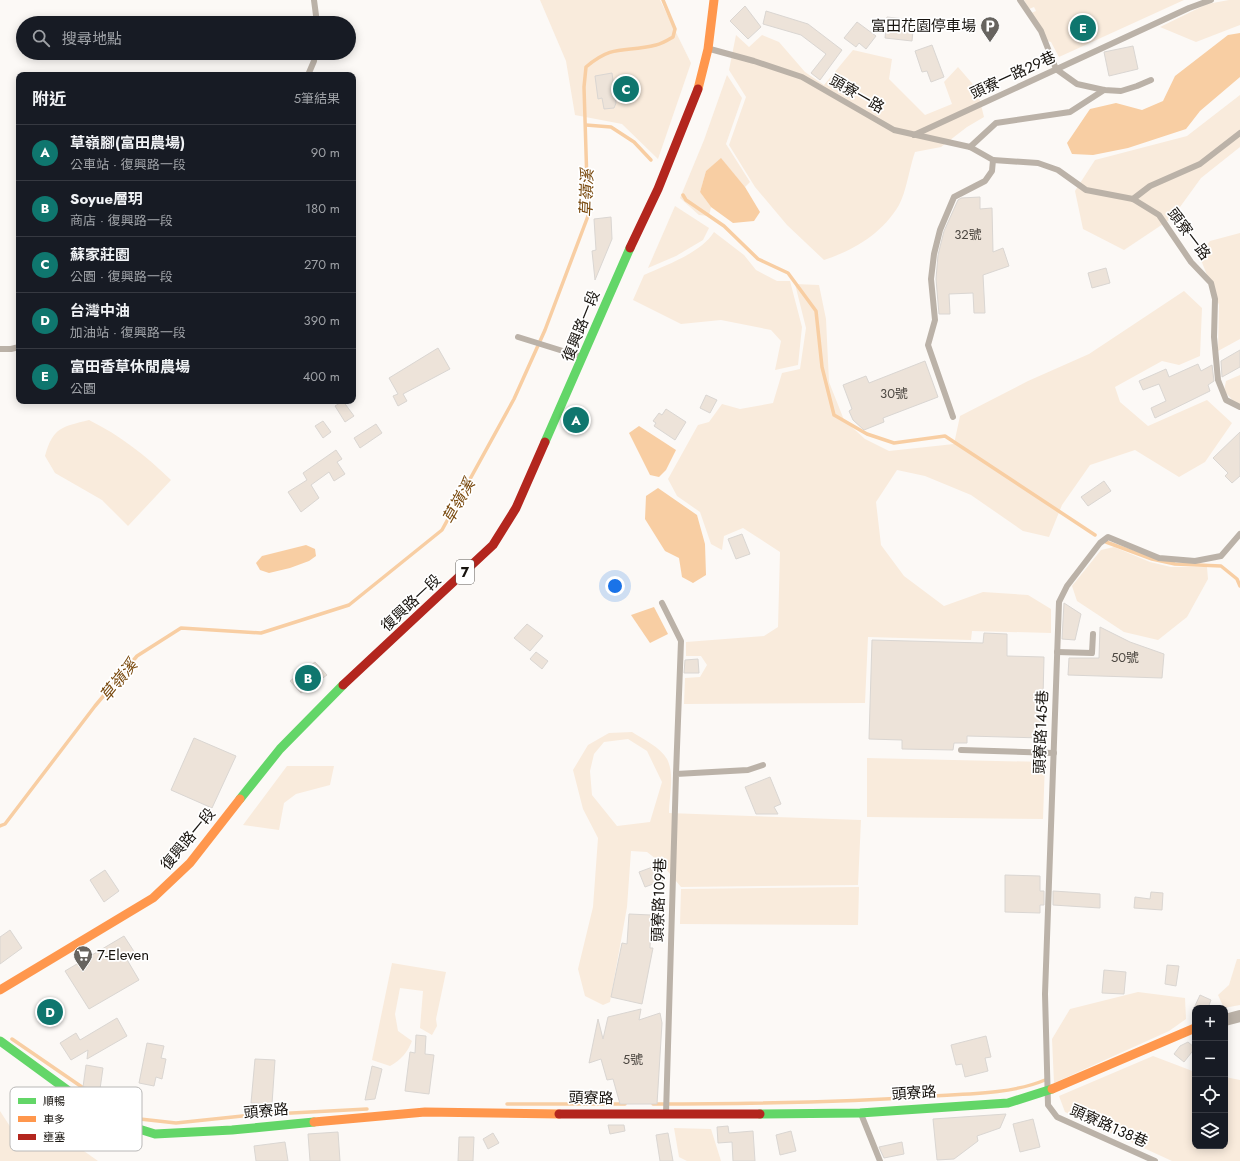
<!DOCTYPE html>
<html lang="zh-TW">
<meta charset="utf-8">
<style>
body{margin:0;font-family:Jost,"Noto Sans TC",sans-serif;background:#20242c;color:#f1f3f6}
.controls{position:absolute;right:12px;bottom:12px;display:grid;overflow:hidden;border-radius:8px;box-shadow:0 2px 10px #0003}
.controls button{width:36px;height:36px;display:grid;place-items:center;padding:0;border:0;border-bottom:1px solid #363941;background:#171b24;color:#f1f3f6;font:20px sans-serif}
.you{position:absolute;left:615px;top:586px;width:14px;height:14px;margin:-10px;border:3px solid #fff;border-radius:50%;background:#1a73e8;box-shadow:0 0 0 6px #1a73e833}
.badge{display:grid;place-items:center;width:26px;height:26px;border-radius:50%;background:#0f766e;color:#fff;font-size:13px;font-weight:700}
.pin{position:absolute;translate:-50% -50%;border:2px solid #fff;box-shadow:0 1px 4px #0006}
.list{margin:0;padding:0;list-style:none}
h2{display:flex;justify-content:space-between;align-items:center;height:52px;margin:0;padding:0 16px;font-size:17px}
h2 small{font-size:13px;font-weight:400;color:#9ea1a6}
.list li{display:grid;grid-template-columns:26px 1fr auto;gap:12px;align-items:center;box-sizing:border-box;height:56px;padding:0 16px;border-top:1px solid #363941}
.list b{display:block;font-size:15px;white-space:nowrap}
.list p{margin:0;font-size:13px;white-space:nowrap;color:#9ea1a6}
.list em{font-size:13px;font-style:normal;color:#9ea1a6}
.icon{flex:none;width:22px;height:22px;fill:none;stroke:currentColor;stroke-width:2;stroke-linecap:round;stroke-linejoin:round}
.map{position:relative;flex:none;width:1240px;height:1161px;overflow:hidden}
.search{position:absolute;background:#171b24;box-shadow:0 2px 10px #0003;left:16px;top:16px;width:340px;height:44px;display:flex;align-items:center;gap:10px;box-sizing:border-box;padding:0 14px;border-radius:22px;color:#9ea1a6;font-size:15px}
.panel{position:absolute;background:#171b24;box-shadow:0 2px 10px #0003;left:16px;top:72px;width:340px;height:332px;border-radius:8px}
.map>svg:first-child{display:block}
.green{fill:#f9ebdc;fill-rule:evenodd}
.water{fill:#f8cea3}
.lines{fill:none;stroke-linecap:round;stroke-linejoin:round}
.stream{stroke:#f8cea3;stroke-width:3.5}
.building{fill:#ede3d9;stroke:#dad6d2}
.lane{stroke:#bbb2a8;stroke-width:6}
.street{stroke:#bbb2a8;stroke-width:12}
.fast{stroke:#63d668;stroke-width:9}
.slow{stroke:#ff974d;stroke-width:9}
.jam{stroke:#b3261e;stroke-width:9}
.labels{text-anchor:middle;stroke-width:3.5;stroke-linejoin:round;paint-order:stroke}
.number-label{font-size:13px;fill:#4c4741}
.shield{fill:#fff;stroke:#5d5a56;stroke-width:1}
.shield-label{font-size:14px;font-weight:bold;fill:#17130e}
.poi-label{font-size:15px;fill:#17130e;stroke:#fff;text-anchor:end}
.street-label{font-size:15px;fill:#17130e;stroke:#fff}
.water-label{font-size:16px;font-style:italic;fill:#78480c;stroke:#fff}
.key{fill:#fff;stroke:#b9b8b7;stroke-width:1}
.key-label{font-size:11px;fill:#17130e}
</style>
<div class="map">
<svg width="1240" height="1161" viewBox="0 0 1240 1161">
<rect width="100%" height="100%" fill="#fcf9f6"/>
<g class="green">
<polygon points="540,0 660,0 691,63 658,159 622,124 575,115 566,61"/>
<polygon points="1024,0 1184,0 1059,57 1051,42 1047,41 1031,13 1036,11 1034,7 1029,9"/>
<polygon points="1229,0 1240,0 1240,25 1196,42 1160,27 1207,4"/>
<path d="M736,35L749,47L762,35L779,42L805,72L824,85L853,50L892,59L889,79L925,115L952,104L944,82L958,67L977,89L984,117L967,127L941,147L915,152C910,166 906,193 899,205C882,234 854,250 824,260L787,225L755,187L729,145L746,97L729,70Z"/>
<polygon points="727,75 742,98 726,144 750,182 745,187 721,159 706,171 700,192 711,207 709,216 699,215 680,198 704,140"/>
<polygon points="1240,95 1240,147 1201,178 1172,218 1124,250 1083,229 1075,191 1095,160 1187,136"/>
<polygon points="675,206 709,228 703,240 676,256 648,268"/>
<path d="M714,232L744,255L756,270L777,281H790L802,327L798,365L775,370L781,341L771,330L721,320L681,324L633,300L644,275C666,265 701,253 714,232Z"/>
<polygon points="1240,233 1240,339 1218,351 1219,305 1199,255 1210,241"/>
<polygon points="795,284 819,285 826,319 829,382 844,420 865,439 889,451 954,444 960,416 1028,381 1089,354 1184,291 1202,308 1200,356 1179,365 1162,361 1115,387 1120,402 1148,426 1207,400 1232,423 1205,462 1179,477 1135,450 1090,465 1062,505 1049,537 1023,531 971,495 925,476 897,470 876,502 881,545 904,576 944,606 983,592 1028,595 1051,609 1051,633 972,631 971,640 868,637 865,703 684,704 685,678 700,677 707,665 701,656 686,656 686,642 764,636 778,627 780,552 743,528 724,536 722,550 711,544 700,512 677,496 668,479 698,425 709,422 722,404 740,409 773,403 782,373 800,369 806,328"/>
<polygon points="1240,375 1240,408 1224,391 1226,381"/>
<path d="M89,420C121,436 145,455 171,480L128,526L102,500L55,473L45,456C53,427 62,427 89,420Z"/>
<polygon points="1114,547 1150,562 1171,567 1207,567 1208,579 1187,617 1158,640 1124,632 1077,601 1072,586 1101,550"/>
<path d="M632,732C643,739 660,747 667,759C675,774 669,797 669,813L861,820L858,885L681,887L660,862L647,852L631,851L627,907L610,1002L603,1005L585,996L578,969L593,907L598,838L583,809L573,770L588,745L609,733ZM628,739L647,751L662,782L650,822L617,826L592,795L590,771L594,754L604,742Z"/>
<polygon points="867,758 1045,762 1043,819 867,817"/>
<polygon points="287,766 334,766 330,785 296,794 284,803 279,830 243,825"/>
<polygon points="859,887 858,925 680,924 681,889"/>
<polygon points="1237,959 1240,959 1240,1005 1224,1008 1218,995 1229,985"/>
<path d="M392,963L446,972L436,1019L437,1026L432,1035L420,1028L423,991L400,988L395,1014L398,1031L412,1041C407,1053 401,1060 390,1066L372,1060Z"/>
<polygon points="1138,992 1185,998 1186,1019 1169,1031 1054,1083 1052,1039 1070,1009"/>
<polygon points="1153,1056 1195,1072 1195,1146 1225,1146 1225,1077 1240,1080 1240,1161 1172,1161 1065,1112 1059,1096"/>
<polygon points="0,1111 11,1128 43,1122 98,1161 0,1161"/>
<polygon points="674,1128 711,1129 721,1161 687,1161 679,1157"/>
</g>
<g class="water">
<polygon points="1240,33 1240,77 1200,111 1186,129 1128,148 1093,155 1072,154 1067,143 1090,109 1116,103 1142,110 1163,101 1175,76 1228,35"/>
<polygon points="721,158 745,187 760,212 754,221 733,223 711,207 700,192 706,171"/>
<polygon points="639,426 676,450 666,470 659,477 650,475 629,433"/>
<polygon points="658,488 697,515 705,544 706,575 693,583 682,577 679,558 665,551 645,519 646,496"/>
<polygon points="306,545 315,549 316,556 309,561 290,568 269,573 260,570 256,563 262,556"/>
<polygon points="654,607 668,634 650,643 631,615"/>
</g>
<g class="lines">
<g class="stream">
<polyline points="586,125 611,127 634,142 651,160"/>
<polyline points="683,195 686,200 724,226 758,259 788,273 816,311 822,367 834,415 867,434 894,443 945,436 1095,535"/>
<polyline points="1106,542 1152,559 1175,564 1221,566 1237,579 1240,586"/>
<path d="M0,826L5,824L95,706L137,656L181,628L261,633L349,605L442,530L514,399L545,330L588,216L584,87L586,67C614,43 626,53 656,45C662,44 668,40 673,37L675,29L663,0"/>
<polyline points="12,1039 111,1107 140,1119 176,1123 252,1115 367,1109"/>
<polyline points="507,1104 625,1104"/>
<path d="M653,1104C746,1104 839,1103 931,1096C967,1094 1012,1094 1045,1080"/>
</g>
</g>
<g class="building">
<polygon points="745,6 761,27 748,39 730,21"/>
<polygon points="766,11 808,24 842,50 820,80 811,73 826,54 801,35 763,24"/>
<polygon points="887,17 914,20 912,41 885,38"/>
<polygon points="857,22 876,36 866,49 859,43 856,47 844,38"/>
<polygon points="932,45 944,77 931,82 927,71 922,72 915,51"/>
<polygon points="1133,46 1138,69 1109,76 1104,52"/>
<polygon points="612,73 616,103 614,108 604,109 602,98 598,99 595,76"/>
<polygon points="980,197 980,209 992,208 993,252 1003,248 1009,266 983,275 985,313 974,313 973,293 949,294 950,314 939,314 936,279 938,255 944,231 958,200 961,198"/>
<polygon points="611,217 612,239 595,280 592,251 596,250 594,219"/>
<polygon points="1106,268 1110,283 1092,288 1088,273"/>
<polygon points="438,348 450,369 403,394 407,401 398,406 393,396 398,394 389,378"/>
<polygon points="1240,350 1240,367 1222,377 1221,361"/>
<polygon points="925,361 938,397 883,418 884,422 864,430 853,420 849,411 852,409 843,385 866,376 869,383"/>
<polygon points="1198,364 1201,371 1212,365 1214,381 1208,385 1210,391 1155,418 1151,408 1166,401 1159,384 1143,390 1139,381 1166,369 1169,377"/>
<polygon points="706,395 717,400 710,413 700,408"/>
<polygon points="343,401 354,416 345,422 335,406"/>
<polygon points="666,409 686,422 675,440 654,426 656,423 653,421 659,413 662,415"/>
<polygon points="323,421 331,432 323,438 315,426"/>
<polygon points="376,424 382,433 360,448 354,438"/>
<polygon points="1240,432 1240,476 1232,483 1225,476 1228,473 1213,458"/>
<polygon points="336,450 342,459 337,462 345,474 334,481 329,472 311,485 319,498 301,512 288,492 307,480 303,473"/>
<polygon points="1104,481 1111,491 1088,506 1081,497"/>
<polygon points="742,534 750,554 736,559 728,539"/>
<polygon points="1064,603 1081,614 1075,640 1062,639"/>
<polygon points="527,624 543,636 530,651 514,638"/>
<polygon points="1100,627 1130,642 1164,654 1162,678 1068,675 1069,658 1099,658"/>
<polygon points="984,633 1007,634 1007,656 1044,657 1042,738 967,736 967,743 954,743 953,750 902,749 902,740 869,739 872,640 983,643"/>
<polygon points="536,652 548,661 542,669 530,659"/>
<polygon points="698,659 699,673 684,673 685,660"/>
<polygon points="315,662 327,675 301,693 290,681"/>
<polygon points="194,738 236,756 212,808 171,790"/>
<polygon points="770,777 781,804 774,807 778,814 756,814 745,787"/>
<polygon points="658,865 664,880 645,887 639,872"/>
<polygon points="105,870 119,891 104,902 90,880"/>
<polygon points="1005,875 1040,876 1040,891 1044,891 1044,905 1040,905 1040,913 1005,912"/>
<polygon points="1053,891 1100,894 1100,908 1053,905"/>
<polygon points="1151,892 1163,893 1162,910 1134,908 1135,897 1150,899"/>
<polygon points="629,914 651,915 650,948 653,948 642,1004 611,997 622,943 627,944"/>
<polygon points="10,930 22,948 0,964 0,937"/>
<polygon points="124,936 135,953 126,958 139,980 89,1009 65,971"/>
<polygon points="1167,965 1179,966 1176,986 1165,984"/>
<polygon points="1104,970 1126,972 1124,994 1102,993"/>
<polygon points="1200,995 1211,1000 1208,1008 1194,1008"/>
<polygon points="641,1009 639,1020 660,1013 662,1023 657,1104 620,1104 613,1079 607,1080 601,1059 589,1063 598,1019 603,1039 608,1017"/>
<polygon points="117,1018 127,1036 87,1059 88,1050 71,1060 60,1043 76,1033 80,1040"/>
<polygon points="416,1035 426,1036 425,1054 434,1055 429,1094 405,1091 410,1052 415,1053"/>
<polygon points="986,1036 991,1057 985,1058 988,1071 965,1077 962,1064 956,1065 951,1045"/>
<polygon points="1188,1042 1195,1048 1184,1062 1174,1054 1180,1046"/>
<polygon points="147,1043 164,1046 161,1058 166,1059 162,1079 156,1077 154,1086 139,1083"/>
<polygon points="255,1059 275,1060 272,1104 251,1103"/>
<polygon points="86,1065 103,1068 100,1089 83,1087"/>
<polygon points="372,1066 382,1069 375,1099 365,1100"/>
<polygon points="1006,1114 1000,1128 977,1136 978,1141 954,1159 937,1160 933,1119"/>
<polygon points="1033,1119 1040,1147 1020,1152 1013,1124"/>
<polygon points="608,1125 624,1125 625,1131 610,1134"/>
<polygon points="728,1126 729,1133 753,1131 755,1161 733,1161 732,1142 718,1143 717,1127"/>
<polygon points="791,1131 796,1151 780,1155 776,1135"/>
<polygon points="338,1132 340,1161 310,1161 308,1134"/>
<polygon points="493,1133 499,1143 488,1149 483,1139"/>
<polygon points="668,1133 673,1161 660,1161 656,1135"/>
<polygon points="459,1137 474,1137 473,1161 458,1161"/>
<polygon points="285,1142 288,1161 256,1161 254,1146"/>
<polygon points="902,1142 904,1154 884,1158 879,1147"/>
</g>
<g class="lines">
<g class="lane">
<polyline points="314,0 317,23"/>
<polyline points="1020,0 1041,31 1056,69 1077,84 1104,90 1121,91 1137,86 1151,80"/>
<polyline points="710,49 754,61 802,77 894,130 970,147 993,160 992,171 985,181 954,197 940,230 934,254 931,279 935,320 928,345 953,417"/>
<polyline points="308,75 314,61 315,53"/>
<polyline points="914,135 1189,8 1211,0"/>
<polyline points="970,147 996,123 1070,112 1104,90"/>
<polyline points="993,160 1038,163 1058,170 1086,190 1133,199 1159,215 1191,262 1211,283 1215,299 1214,337 1218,380 1226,400 1240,407"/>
<polyline points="1133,199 1150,186 1200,164 1240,133"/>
<polyline points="518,337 579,356"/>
<polyline points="0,349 11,349 19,347"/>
<polyline points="662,603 681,641 676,774"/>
<polyline points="1057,652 1092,653 1093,634"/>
<polyline points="961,750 1054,753"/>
<polyline points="666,1114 676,774 748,770 763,765"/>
<polyline points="861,1114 880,1161"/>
<polyline points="1155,1161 1057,1117 1048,1105 1045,994 1059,602 1067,586 1100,543 1108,537 1159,558 1195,561 1221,556 1240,534"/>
</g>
<polyline class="street" points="1225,1020 1240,1016"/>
<g class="fast">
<polyline points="545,442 630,248"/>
<polyline points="240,799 280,749 343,685"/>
<polyline points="0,1041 96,1111 113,1121 155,1134 232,1130 314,1122"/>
<polyline points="760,1114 860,1113 1008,1103 1052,1089"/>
</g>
<g class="slow">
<polyline points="698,89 708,49 714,0"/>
<polyline points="0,990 153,898 190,863 240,799"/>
<polyline points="1052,1089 1195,1028"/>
<polyline points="314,1122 425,1112 559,1114"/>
</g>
<g class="jam">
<polyline points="630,248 658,189 698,89"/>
<polyline points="343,685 493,545 516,508 545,442"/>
<polyline points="559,1114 760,1114"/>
</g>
</g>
<defs>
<symbol id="parking-pin" viewBox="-11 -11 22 30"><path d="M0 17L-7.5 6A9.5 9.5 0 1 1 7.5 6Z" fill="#67645f" stroke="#fff"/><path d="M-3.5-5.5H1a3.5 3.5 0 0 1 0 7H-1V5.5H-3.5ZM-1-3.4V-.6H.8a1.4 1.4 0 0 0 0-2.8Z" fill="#fff"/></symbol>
<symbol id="supermarket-pin" viewBox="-11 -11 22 30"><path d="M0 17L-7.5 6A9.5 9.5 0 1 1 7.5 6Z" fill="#67645f" stroke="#fff"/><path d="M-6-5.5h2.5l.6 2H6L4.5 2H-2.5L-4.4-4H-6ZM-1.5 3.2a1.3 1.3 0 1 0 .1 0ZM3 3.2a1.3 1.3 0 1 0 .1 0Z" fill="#fff"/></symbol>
</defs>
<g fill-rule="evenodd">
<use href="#parking-pin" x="979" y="15" width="22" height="30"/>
<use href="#supermarket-pin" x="72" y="944" width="22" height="30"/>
</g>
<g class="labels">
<g class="number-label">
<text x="968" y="239">32號</text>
<text x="894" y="398">30號</text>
<text x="1125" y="662">50號</text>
<text x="633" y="1064">5號</text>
</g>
<rect class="shield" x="456" y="560" width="18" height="24" rx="3"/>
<g class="shield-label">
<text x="465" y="577">7</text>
</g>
<g class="poi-label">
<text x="976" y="31">富田花園停車場</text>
<text x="97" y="960" text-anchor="start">7-Eleven</text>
</g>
<g class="street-label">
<text transform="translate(1013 75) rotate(-25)" y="5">頭寮一路29巷</text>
<text transform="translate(857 94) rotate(30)" y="5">頭寮一路</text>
<text transform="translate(1189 234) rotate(53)" y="5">頭寮一路</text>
<text transform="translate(581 326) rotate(-68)" y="5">復興路一段</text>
<text transform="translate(411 603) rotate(-43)" y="5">復興路一段</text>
<text transform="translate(1041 732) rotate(-88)" y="5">頭寮路145巷</text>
<text transform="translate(188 839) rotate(-50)" y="5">復興路一段</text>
<text transform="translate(659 900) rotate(-88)" y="5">頭寮路109巷</text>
<text transform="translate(914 1093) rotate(-4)" y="5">頭寮路</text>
<text transform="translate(591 1098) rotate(1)" y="5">頭寮路</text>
<text transform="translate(266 1111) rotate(-5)" y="5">頭寮路</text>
<text transform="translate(1109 1126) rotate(24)" y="5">頭寮路138巷</text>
</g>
<g class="water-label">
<text transform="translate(586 193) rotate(-88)" y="6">草嶺溪</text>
<text transform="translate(458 501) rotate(-61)" y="6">草嶺溪</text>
<text transform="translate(118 680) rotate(-51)" y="6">草嶺溪</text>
</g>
</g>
<rect x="10" y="1087" width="132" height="64" rx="6" class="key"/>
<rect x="18" y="1098" width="18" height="6" fill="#63d668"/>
<rect x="18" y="1116" width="18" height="6" fill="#ff974d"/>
<rect x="18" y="1134" width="18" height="6" fill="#b3261e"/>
<g class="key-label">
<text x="43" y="1105">順暢</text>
<text x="43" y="1123">車多</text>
<text x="43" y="1141">壅塞</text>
</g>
</svg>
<div class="controls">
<button>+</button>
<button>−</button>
<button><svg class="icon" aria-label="locate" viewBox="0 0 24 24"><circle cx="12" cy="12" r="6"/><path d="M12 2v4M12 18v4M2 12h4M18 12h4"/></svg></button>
<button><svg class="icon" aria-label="layers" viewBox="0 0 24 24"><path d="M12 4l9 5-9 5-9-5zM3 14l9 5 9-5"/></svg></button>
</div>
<div class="you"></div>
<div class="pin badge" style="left:576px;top:420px">A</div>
<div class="pin badge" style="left:308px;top:678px">B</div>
<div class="pin badge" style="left:626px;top:89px">C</div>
<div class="pin badge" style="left:50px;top:1012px">D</div>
<div class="pin badge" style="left:1083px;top:28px">E</div>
<div class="search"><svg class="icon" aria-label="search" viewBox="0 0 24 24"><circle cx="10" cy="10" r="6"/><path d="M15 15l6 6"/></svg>搜尋地點</div>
<section class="panel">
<h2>附近<small>5筆結果</small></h2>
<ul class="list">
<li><span class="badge">A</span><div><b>草嶺腳(富田農場)</b><p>公車站 · 復興路一段</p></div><em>90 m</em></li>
<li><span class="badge">B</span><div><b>Soyue層玥</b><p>商店 · 復興路一段</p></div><em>180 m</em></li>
<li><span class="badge">C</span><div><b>蘇家莊園</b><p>公園 · 復興路一段</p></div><em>270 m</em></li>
<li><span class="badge">D</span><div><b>台灣中油</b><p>加油站 · 復興路一段</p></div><em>390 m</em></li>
<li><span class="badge">E</span><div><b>富田香草休閒農場</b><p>公園</p></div><em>400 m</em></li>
</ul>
</section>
</div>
